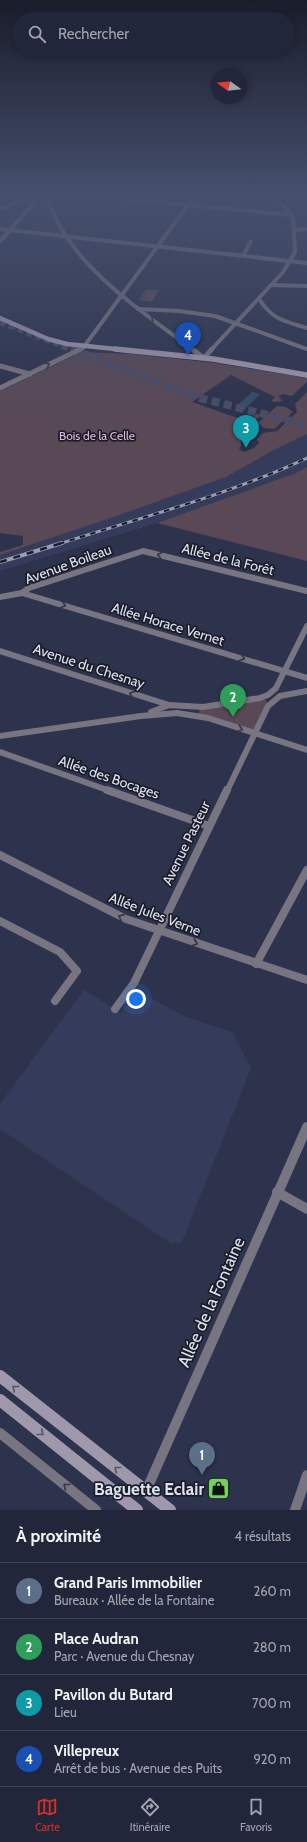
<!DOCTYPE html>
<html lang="fr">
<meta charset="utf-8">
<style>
body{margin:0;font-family:Cabin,sans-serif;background:#2e3245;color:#f1f3f6}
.compass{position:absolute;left:211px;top:68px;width:36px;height:36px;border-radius:50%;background:#22263a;box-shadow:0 2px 6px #0003;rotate:285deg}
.you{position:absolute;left:136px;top:999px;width:14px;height:14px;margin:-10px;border:3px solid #fff;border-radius:50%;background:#1a73e8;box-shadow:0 0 0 6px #1a73e833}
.badge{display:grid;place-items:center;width:26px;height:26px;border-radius:50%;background:#d93025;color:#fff;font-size:13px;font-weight:700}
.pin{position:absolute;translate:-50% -33px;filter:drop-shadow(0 1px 2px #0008)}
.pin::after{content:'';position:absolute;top:21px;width:14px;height:12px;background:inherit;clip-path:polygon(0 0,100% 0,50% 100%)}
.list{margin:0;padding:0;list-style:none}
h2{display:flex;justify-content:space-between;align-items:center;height:52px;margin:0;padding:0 16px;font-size:17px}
h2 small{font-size:13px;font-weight:400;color:#a2a5af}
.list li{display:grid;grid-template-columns:26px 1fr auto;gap:12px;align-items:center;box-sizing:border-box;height:56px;padding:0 16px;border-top:1px solid #3f4354}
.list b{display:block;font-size:15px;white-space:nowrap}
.list p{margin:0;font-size:13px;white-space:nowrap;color:#a2a5af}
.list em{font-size:13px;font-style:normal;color:#a2a5af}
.icon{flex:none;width:22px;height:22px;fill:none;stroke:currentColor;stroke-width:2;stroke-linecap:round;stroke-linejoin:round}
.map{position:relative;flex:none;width:307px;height:1510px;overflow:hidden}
.search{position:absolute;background:#22263a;box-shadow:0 2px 6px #0003;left:12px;right:12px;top:12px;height:44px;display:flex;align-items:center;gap:10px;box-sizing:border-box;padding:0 14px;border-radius:22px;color:#a2a5af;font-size:15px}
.sheet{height:276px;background:#22263a}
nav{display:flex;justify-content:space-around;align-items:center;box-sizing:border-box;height:56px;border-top:1px solid #3f4354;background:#22263a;font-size:11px;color:#a2a5af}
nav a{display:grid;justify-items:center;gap:2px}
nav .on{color:#d93025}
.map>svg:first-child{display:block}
.built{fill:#353b5b}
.green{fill:#594957}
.building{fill:#354e65}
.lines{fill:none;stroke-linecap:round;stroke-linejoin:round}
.highway-tunnel-far1{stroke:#484d66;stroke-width:6;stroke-dasharray:6 3.5;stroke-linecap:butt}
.highway-tunnel{stroke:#484d66;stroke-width:8;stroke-dasharray:8 4.5;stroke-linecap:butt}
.street-far4{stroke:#797481;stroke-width:4}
.street-far3{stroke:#797481;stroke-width:5}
.street-far2{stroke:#797481;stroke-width:6}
.street-far1{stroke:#797481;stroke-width:8}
.street{stroke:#797481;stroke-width:10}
.secondary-far2{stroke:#9f97ac;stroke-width:4.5}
.secondary-far1{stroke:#9f97ac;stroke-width:5.5}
.secondary{stroke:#9f97ac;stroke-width:12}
.rail-far1-casing{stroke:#989cb0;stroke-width:3}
.rail-casing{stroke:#989cb0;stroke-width:4}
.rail-far1{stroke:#1a1c28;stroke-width:2;stroke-dasharray:5.5;stroke-linecap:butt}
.rail{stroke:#1a1c28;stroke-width:2.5;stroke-dasharray:7;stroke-linecap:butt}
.oneway{stroke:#363643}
.oneway2{stroke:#565363}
.labels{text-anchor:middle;stroke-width:3.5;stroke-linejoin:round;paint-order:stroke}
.far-park-label{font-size:12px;fill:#e6b6e2;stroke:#1a1c28}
.street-label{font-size:14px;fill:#dde1f1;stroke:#1a1c28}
.near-street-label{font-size:17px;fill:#dde1f1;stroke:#1a1c28}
.near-poi-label{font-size:17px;font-weight:bold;fill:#dde1f1;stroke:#1a1c28;text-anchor:end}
</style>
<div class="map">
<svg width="307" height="1510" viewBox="0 0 307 1510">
<rect width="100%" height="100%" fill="#2e334d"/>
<g class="built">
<polygon points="307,434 307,467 296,473 157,523 0,571 0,555 114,517 226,477 274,450"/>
<polygon points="84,990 121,1013 136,990 186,1017 232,1032 251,1068 181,1244 173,1241 172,1244 0,1129 0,1104"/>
</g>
<g class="green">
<polygon points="146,289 159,290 152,302 139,300"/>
<polygon points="82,352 132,354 215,363 307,378 307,382 292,396 283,394 278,396 283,401 276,402 271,401 275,397 231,375 192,402 246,421 249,421 257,414 261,415 253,422 238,423 251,426 258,431 252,438 245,438 240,443 242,444 239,449 244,452 254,448 259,443 257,439 263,433 277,431 297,412 295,404 307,392 307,434 274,450 226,477 114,517 0,555 0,552 23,545 23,536 0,533 0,391"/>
<polygon points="277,406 286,407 293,412 274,429 264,428 258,423"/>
<polygon points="307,467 307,561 157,523 296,473"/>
<polygon points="260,698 266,700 268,706 255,734 199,715 199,711 203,707"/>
</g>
<polygon class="building" points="252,392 260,394 243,411 235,408"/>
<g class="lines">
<polyline class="highway-tunnel-far1" points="0,322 73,350"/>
<polyline class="highway-tunnel" points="71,349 200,398 307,425"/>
<g class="street-far4">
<path d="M48,198C67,264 141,310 193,350"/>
<polyline points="117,198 291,215"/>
<polyline points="0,209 29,198"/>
<polyline points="0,229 307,263"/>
<polyline points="295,230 307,229"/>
<polyline points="0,241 39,198"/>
<polyline points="243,256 251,241"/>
<polyline points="271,285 307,286"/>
<path d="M259,299C273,320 284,321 307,328"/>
<polyline points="138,309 179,311 215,316 307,349"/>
<polyline points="79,350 83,348 193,198"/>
<polyline points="211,350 283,272 295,252 293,217 277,198"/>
</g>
<g class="street-far3">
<polyline points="192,349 204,358 212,349"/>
<polyline points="0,366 30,374"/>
<polyline points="0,388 81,349"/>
</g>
<g class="street-far2">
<polyline points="22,593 307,678"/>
<polyline points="0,597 22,593 29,588 143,551 307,591"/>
<polyline points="0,651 169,705"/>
<polyline points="151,712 169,705 203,707 260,698 268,695 276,688 307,626"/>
<polyline points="0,736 141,716 177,713 208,718 307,750"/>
<polyline points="0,752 110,791"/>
<polyline points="227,791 268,706 280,696 307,691"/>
</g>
<g class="street-far1">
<polyline points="107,790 209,826"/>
<polyline points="0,855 126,919 307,980"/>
<polyline points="0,921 60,952 77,971 55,1001"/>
<polyline points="256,964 307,870"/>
<polyline points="115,1009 134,983 227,790"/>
</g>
<g class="street">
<polyline points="277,1192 307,1209"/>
<polyline points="0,1433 96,1510"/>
<polyline points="146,1491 307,1127"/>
<polyline points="295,1510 307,1475"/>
</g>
<polyline class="secondary-far2" points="0,318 48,339 67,344 125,350"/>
<polyline class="secondary-far1" points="115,349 213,359 307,375"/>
<g class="secondary">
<polyline points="0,1376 170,1510"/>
<polyline points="0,1400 137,1510"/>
</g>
<defs>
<path id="rail-far1" d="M59,544C142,517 228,495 307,458"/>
<polyline id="rail" points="0,562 62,543"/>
</defs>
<use href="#rail-far1" class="rail-far1-casing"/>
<use href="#rail" class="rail-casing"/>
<use href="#rail-far1" class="rail-far1"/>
<use href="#rail" class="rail"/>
</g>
<defs><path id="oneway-chevron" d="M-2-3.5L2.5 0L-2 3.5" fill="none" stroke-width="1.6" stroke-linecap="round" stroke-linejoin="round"/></defs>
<g class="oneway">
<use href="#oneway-chevron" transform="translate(151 320) rotate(37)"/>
<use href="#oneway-chevron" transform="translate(47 365) rotate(-27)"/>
<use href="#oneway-chevron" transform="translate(160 555) rotate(-166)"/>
<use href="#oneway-chevron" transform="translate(63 605) rotate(17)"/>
<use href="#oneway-chevron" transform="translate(242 658) rotate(17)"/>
<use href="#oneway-chevron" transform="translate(132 694) rotate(-162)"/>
<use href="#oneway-chevron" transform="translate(240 729) rotate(19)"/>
<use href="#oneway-chevron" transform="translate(121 917) rotate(-156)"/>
<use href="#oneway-chevron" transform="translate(195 943) rotate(18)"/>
<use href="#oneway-chevron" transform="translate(66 1486) rotate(-141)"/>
</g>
<g class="oneway2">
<use href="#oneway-chevron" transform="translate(15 1388) rotate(-141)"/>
<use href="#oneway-chevron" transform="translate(41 1433) rotate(39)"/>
<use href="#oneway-chevron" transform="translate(117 1469) rotate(-142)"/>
</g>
<linearGradient id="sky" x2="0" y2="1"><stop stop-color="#191c2a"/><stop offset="0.48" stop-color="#46506d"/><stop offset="1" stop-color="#46506d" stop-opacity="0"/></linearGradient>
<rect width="307" height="409" fill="url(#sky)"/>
<defs>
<symbol id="shop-square" viewBox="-11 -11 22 22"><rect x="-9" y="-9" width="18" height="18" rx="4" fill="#73d25d" stroke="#1a1c28"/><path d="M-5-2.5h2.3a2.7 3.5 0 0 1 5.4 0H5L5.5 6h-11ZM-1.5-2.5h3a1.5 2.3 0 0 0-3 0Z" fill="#111"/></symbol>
</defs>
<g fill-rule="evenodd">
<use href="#shop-square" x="206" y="1476" width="25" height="25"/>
</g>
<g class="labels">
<g class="far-park-label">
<text x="97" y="440">Bois de la Celle</text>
</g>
<g class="street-label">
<text transform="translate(228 559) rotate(14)" y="5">Allée de la Forêt</text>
<text transform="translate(68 564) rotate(-20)" y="5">Avenue Boileau</text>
<text transform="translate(168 624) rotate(17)" y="5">Allée Horace Vernet</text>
<text transform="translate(89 666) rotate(18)" y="5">Avenue du Chesnay</text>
<text transform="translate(109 777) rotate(19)" y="5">Allée des Bocages</text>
<text transform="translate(186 843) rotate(-64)" y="5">Avenue Pasteur</text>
<text transform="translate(155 914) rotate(21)" y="5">Allée Jules Verne</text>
</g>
<g class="near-street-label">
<text transform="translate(211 1302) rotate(-66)" y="6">Allée de la Fontaine</text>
</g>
<g class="near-poi-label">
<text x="204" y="1495">Baguette Eclair</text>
</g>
</g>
</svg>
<svg class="compass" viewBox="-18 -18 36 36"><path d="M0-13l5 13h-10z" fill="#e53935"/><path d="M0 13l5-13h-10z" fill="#a2a5af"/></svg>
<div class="you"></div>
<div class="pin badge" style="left:202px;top:1475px;background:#5c6f8a">1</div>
<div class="pin badge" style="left:233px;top:717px;background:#2e9e5b">2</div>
<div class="pin badge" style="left:246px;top:448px;background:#0f9aa8">3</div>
<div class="pin badge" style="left:188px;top:355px;background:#1a4fb4">4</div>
<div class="search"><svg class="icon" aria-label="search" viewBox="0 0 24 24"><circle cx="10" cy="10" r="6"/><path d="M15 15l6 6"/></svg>Rechercher</div>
</div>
<section class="sheet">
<h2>À proximité<small>4 résultats</small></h2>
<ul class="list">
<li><span class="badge" style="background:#5c6f8a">1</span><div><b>Grand Paris Immobilier</b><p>Bureaux · Allée de la Fontaine</p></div><em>260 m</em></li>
<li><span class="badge" style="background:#2e9e5b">2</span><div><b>Place Audran</b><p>Parc · Avenue du Chesnay</p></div><em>280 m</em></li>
<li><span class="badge" style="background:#0f9aa8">3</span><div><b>Pavillon du Butard</b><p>Lieu</p></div><em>700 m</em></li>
<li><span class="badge" style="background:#1a4fb4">4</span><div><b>Villepreux</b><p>Arrêt de bus · Avenue des Puits</p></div><em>920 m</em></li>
</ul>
</section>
<nav>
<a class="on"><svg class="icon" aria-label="map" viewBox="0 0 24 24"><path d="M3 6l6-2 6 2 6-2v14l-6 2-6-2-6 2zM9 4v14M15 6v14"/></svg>Carte</a>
<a><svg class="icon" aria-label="directions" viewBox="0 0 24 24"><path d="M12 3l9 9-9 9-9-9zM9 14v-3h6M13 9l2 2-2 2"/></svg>Itinéraire</a>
<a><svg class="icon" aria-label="saved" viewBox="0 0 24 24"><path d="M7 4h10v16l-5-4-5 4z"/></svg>Favoris</a>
</nav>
